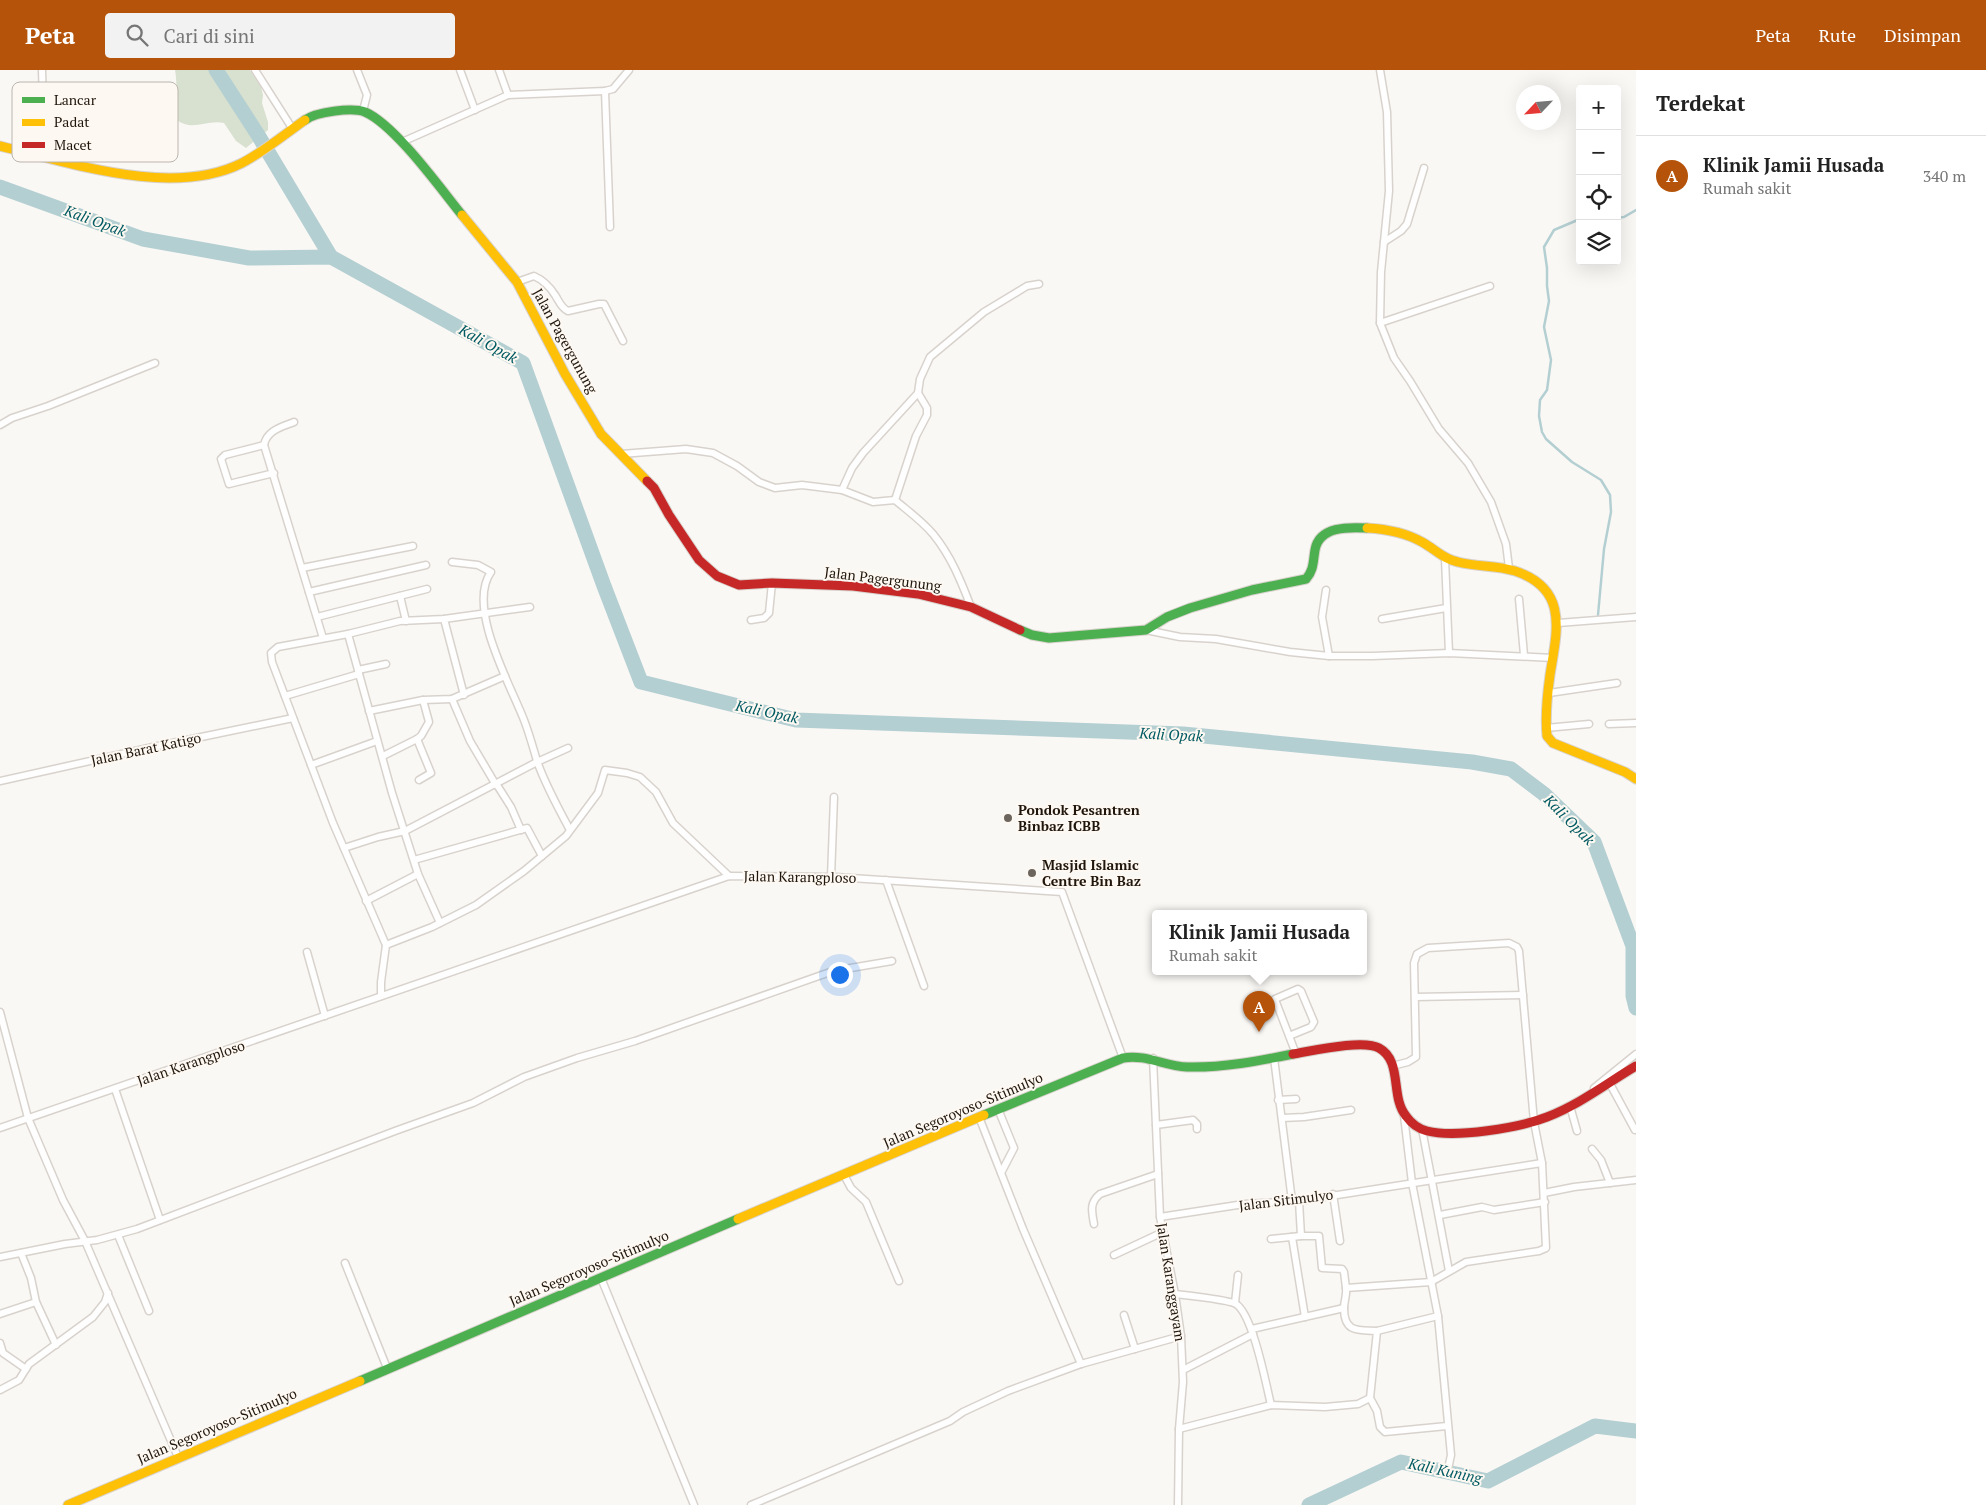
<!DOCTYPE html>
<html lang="id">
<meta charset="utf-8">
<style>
body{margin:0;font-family:"PT Serif",serif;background:#f2f2f2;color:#222}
.controls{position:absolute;right:15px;top:15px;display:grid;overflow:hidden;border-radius:5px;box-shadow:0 5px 20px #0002}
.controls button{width:45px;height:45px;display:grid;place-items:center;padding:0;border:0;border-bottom:1px solid #e0e0e0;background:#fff;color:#222;font:25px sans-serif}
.compass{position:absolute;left:1516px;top:15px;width:45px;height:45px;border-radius:50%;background:#fff;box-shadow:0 5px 20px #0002;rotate:244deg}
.you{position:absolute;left:839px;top:904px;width:18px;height:18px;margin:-12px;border:4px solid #fff;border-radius:50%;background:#1a73e8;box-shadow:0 0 0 8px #1a73e833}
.badge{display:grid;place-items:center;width:32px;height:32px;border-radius:50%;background:#b45309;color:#fff;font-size:16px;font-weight:700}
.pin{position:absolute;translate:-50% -41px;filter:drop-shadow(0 1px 2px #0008)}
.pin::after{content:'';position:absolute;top:26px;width:18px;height:15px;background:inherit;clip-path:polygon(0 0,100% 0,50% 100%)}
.popup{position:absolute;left:1152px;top:840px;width:215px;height:65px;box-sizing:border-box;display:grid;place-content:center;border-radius:5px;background:#fff;filter:drop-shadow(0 1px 4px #0005);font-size:16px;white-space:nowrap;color:#767676}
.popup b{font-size:19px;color:#222}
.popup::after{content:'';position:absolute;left:50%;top:100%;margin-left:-10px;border:10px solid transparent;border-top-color:#fff}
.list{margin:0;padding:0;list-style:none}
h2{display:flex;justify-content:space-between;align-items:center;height:65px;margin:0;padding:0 20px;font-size:21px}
h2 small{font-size:16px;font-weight:400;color:#767676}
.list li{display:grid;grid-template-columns:32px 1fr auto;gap:15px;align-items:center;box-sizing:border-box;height:80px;padding:0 20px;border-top:1px solid #e0e0e0}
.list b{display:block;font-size:19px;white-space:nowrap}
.list p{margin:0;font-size:16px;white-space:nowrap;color:#767676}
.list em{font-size:16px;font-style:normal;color:#767676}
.icon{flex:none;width:28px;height:28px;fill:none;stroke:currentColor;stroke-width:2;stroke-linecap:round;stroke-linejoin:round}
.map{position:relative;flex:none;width:1636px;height:1435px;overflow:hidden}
header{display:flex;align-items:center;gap:30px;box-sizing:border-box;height:70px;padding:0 25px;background:#b45309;color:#fff}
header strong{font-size:24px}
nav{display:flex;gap:28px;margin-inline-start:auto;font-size:18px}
.search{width:350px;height:45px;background:#f2f2f2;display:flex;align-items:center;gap:12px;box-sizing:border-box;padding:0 18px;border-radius:5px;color:#767676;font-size:19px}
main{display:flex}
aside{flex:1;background:#fff}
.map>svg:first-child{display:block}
.forest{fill:#d8e1d0}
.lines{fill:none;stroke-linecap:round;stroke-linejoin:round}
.stream{stroke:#b4cfd2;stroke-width:2.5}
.river{stroke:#b4cfd2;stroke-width:15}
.street-casing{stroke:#d8d2cc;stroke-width:9}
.fast-casing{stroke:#d8d2cc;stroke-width:11}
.slow-casing{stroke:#d8d2cc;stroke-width:11}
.jam-casing{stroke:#d8d2cc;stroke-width:11}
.street{stroke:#fefefe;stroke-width:6}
.fast{stroke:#4caf50;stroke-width:9}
.slow{stroke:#ffc107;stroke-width:9}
.jam{stroke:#c62828;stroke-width:9}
.poi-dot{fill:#6c655e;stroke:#fdf8f2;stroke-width:2}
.labels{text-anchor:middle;stroke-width:4;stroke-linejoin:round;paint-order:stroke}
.street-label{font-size:14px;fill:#20160c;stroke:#fdf8f2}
.poi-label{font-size:14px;font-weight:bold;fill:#20160c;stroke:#fdf8f2;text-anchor:start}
.water-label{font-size:15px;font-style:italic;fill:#005a62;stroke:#fdf8f2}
.key{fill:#fdf8f2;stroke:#bbb4ad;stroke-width:1}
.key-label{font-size:14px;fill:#20160c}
</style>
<header>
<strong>Peta</strong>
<div class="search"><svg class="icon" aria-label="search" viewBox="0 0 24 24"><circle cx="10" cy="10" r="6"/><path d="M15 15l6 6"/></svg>Cari di sini</div>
<nav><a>Peta</a><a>Rute</a><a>Disimpan</a></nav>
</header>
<main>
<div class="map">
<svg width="1636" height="1435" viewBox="0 0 1636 1435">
<rect width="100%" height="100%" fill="#faf8f5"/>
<path class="forest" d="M175,0H250L261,17L263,25L262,33L268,52V60L246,78L236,71L224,53C207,49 192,62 177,50C175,33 178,16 175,0Z"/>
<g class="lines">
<g class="stream">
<polyline points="1617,148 1624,147 1636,140"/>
<polyline points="1580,149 1554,160 1544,177 1547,198 1547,216 1549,231 1544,257 1551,290 1547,320 1540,330 1539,346 1542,362 1546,369 1572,392 1601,410 1610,425 1611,442 1604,479 1598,545"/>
<polyline points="1632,874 1636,870"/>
</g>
<g class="river">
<polyline points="216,0 258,65 331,187"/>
<polyline points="0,117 143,169 249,188 331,187 523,293 604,516 641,612 796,650 1183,664 1472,692 1511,699 1544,724 1594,772 1633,876 1633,926 1636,938"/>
<polyline points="1309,1435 1401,1392 1488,1411 1595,1356 1636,1361"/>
</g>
<defs>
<g id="street">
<polyline points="255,0 292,58"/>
<polyline points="357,0 367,25 363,41"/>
<polyline points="460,0 475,40"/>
<polyline points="499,0 508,25"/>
<polyline points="1380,0 1387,42 1389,121 1381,202 1380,253 1394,288 1410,311 1439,359 1468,393 1491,432 1506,474 1509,498"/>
<polyline points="605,21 610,157"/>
<polyline points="402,72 508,25 605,21 613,19 629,0"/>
<polyline points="42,86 44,64 42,0"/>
<polyline points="1384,172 1401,161 1407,154 1424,98"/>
<path d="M517,212L534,206C543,210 550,217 555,225C559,231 561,238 568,241L599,234H604L623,271"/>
<polyline points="1380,253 1490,216"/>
<polyline points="0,355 12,348 48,336 155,293"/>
<polyline points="264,375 323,568"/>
<path d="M621,384L686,379L713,383L737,396L759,412L775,418L802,415L842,420L873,432L895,430C908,441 922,451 933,464C951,486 961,511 971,537"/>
<path d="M274,403L229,414L221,389L225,385L264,375C267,360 282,357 294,352"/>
<polyline points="842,420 852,398 863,383 918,323 920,309 930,287 984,242 1027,216 1039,214"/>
<polyline points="895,430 916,366 927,345 927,338 918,323"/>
<polyline points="1445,489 1449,583"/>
<path d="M452,492L478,495L491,502C466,537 511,616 524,650C529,663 533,677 537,691C545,714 558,738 570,760"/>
<polyline points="302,498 413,476"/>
<polyline points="1326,520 1322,547 1329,586"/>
<polyline points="309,522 426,495"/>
<polyline points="400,526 406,551"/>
<polyline points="1519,529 1524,585"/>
<polyline points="317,547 427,519"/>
<polyline points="444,549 464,625"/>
<polyline points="1382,549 1446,538"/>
<polyline points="751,550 764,548 769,543 772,513"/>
<polyline points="1558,553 1636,547"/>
<polyline points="1146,560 1180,567 1216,569 1290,582 1329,586 1373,586 1449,583 1553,588"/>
<polyline points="348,564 392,723 418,804 440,853"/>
<polyline points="358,600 386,594"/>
<polyline points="1549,623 1617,613"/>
<polyline points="285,626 359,604"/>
<polyline points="452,629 470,671 496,715"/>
<polyline points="369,641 423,630 452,629 505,606"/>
<polyline points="1609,654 1636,653"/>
<polyline points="1546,658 1589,654"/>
<polyline points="417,669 431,703 419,710"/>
<polyline points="383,686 417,669 421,666 429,652 423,630"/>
<polyline points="311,695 377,671"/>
<polyline points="0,711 153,677 293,648"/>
<polyline points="497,715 511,737 521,760"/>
<polyline points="344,778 378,767 405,761 537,692 568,678"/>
<polyline points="414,790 527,758 542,786"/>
<polyline points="831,807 834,727"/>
<polyline points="886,810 924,916"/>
<polyline points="366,831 418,804"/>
<polyline points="386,875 432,857 476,835 524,801 566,766 598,723 605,700 627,703 640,707 656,722 673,753 729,806"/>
<polyline points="307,882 325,946"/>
<polyline points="381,926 381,912 386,875 333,753 272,592 271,583 278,577 348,564 400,551 444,549 530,537"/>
<polyline points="1415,927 1523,925"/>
<polyline points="0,942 28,1048 63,1130 85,1171 178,1387"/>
<polyline points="1289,966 1311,957 1314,952 1301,921 1298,919 1275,929 1276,932 1296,984"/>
<polyline points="1153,988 1160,1147 1175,1224 1181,1266 1183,1312 1179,1359 1178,1435"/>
<polyline points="1274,988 1292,1131"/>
<polyline points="1609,1012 1635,1060"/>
<polyline points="1594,1018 1636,984"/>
<polyline points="115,1019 160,1150"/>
<polyline points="1278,1030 1296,1029"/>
<polyline points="1570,1036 1577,1061"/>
<polyline points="998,1039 1014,1078 1001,1103 1023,1159 1081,1294"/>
<polyline points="979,1047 1001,1103"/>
<polyline points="1282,1048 1304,1047 1351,1040"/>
<polyline points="1156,1055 1193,1050 1197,1054 1197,1059"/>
<polyline points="0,1058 729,806 836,807 1062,822 1123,988"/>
<polyline points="1422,1059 1449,1201"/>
<polyline points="1592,1079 1601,1090 1610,1113"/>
<polyline points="844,1105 851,1118 866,1132 899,1211"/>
<polyline points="1544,1123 1574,1117 1636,1110"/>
<polyline points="1333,1124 1340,1171"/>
<polyline points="1299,1131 1301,1166"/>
<polyline points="1440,1145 1482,1137 1494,1140 1545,1132"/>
<polyline points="1160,1147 1244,1134 1299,1131 1542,1093"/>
<path d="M1094,1154C1092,1142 1089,1133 1100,1124L1158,1104"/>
<polyline points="118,1165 149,1241"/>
<polyline points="1292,1167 1305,1247"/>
<polyline points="1271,1169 1301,1166 1319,1166 1322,1198 1342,1199 1344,1202 1346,1218"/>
<polyline points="21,1183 31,1208 36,1232 56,1275"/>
<polyline points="1114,1185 1163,1162"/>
<polyline points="0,1187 65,1174 97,1170 137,1159 395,1061 473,1033 524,1007 577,988 635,971 833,901 892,891"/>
<polyline points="345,1193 387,1298"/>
<polyline points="601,1208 694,1435"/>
<path d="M1175,1224C1185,1225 1229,1230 1236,1234C1253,1245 1266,1314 1271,1335"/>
<polyline points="1235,1233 1238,1205"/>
<polyline points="0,1244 36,1232"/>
<polyline points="1124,1245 1135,1279"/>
<polyline points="1438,1246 1451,1385 1448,1399"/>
<polyline points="1252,1259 1344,1238"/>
<polyline points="1377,1261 1438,1246 1412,1113 1404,1046"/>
<polyline points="0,1273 3,1283 26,1299"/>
<polyline points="1183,1300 1253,1264"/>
<polyline points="0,1320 19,1310 29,1294 93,1247 105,1232 108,1223"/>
<polyline points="1370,1328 1377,1341 1380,1357 1385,1362 1447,1356"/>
<path d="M1179,1359L1271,1335L1325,1337L1358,1334L1370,1328L1377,1261C1358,1260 1344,1263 1344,1238C1344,1231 1347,1225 1346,1218L1431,1212L1466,1192L1539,1181L1546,1178L1542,1093L1534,1052L1519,881L1517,877L1509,873L1428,878L1417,884L1414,893L1416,987L1408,992L1392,996"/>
<polyline points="751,1435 950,1351 963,1342 1008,1321 1081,1294 1181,1266"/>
</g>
<g id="fast">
<path d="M305,50C316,42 352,37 365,42C395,55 440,118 462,145"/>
<path d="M1020,560L1032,565L1049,568L1146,560L1167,547L1190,538L1252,520L1306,509C1314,500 1313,491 1315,480C1319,456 1349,457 1367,458"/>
<path d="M984,1045L1123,988C1146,984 1164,996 1187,997C1222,998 1259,991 1293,984"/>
<polyline points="360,1311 738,1149"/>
</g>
<g id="slow">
<path d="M0,76C71,93 173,128 242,93C263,82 285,64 305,50"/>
<polyline points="462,145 517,212 565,304 601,364 647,411"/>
<path d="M1367,458C1386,459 1406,463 1422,472C1435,479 1443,489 1458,492C1477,497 1496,495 1515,501C1569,519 1557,561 1550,605C1547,626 1545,646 1547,666L1553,673L1625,702L1636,709"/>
<polyline points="738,1149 984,1045"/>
<polyline points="68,1435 360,1311"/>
</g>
<g id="jam">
<polyline points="647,411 654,418 669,445 699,490 717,506 739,515 772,513 853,516 918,524 971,537 1020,560"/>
<path d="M1293,984C1312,981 1363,969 1379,978C1403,991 1390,1027 1406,1046C1411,1053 1419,1059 1427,1061C1456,1068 1519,1058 1547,1047C1579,1035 1607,1013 1636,996"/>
</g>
</defs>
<use href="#street" class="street-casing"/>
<use href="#fast" class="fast-casing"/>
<use href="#slow" class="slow-casing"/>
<use href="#jam" class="jam-casing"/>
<use href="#street" class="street"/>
<use href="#fast" class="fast"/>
<use href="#slow" class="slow"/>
<use href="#jam" class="jam"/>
</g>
<g class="poi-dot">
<circle cx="1008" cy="748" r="5"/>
<circle cx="1032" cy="803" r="5"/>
</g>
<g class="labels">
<g class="street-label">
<text transform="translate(565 271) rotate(61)" y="5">Jalan Pagergunung</text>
<text transform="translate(883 509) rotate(7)" y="5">Jalan Pagergunung</text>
<text transform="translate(146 679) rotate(-12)" y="5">Jalan Barat Katigo</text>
<text transform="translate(800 807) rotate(1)" y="5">Jalan Karangploso</text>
<text transform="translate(191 993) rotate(-19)" y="5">Jalan Karangploso</text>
<text transform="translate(963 1040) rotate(-23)" y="5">Jalan Segoroyoso-Sitimulyo</text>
<text transform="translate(1286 1130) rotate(-7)" y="5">Jalan Sitimulyo</text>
<text transform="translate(589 1198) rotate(-23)" y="5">Jalan Segoroyoso-Sitimulyo</text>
<text transform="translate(1171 1212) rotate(81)" y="5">Jalan Karanggayam</text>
<text transform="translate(217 1356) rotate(-23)" y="5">Jalan Segoroyoso-Sitimulyo</text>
</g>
<g class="poi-label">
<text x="1018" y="745">Pondok Pesantren<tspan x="1018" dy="16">Binbaz ICBB</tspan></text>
<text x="1042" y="800">Masjid Islamic<tspan x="1042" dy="16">Centre Bin Baz</tspan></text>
</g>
<g class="water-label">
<text transform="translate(95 151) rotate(20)" y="5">Kali Opak</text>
<text transform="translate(488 274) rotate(29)" y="5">Kali Opak</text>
<text transform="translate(767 642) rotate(12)" y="5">Kali Opak</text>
<text transform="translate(1171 665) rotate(3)" y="5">Kali Opak</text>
<text transform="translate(1569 750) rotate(45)" y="5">Kali Opak</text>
<text transform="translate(1445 1401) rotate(12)" y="5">Kali Kuning</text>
</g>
</g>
<rect x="12" y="12" width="166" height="80" rx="8" class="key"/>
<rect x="22" y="27" width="23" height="6" fill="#4caf50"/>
<rect x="22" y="49" width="23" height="7" fill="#ffc107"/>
<rect x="22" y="72" width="23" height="6" fill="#c62828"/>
<g class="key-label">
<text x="54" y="35">Lancar</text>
<text x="54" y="57">Padat</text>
<text x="54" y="80">Macet</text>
</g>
</svg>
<div class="controls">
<button>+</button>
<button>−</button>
<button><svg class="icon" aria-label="locate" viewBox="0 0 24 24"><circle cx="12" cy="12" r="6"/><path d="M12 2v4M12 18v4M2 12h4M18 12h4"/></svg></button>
<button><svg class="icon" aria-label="layers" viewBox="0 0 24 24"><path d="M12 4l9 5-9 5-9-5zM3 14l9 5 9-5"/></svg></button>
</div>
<svg class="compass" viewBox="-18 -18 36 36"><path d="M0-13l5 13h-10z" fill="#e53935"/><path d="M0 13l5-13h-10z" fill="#767676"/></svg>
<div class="you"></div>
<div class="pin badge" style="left:1259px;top:962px">A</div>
<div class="popup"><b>Klinik Jamii Husada</b>Rumah sakit</div>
</div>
<aside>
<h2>Terdekat<small></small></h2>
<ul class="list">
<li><span class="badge">A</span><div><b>Klinik Jamii Husada</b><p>Rumah sakit</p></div><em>340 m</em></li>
</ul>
</aside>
</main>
